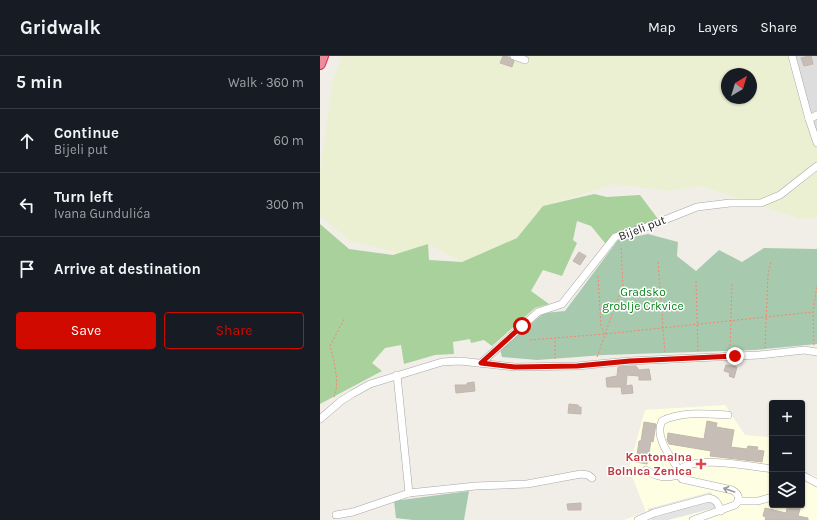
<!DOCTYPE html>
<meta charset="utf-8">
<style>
body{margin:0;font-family:Karla,sans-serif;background:#20242c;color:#f1f3f6}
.controls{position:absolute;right:12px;bottom:12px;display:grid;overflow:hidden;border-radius:4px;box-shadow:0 1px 3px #0004}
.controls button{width:36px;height:36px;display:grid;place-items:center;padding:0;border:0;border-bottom:1px solid #363941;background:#171b24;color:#f1f3f6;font:20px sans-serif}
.compass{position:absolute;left:401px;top:12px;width:36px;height:36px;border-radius:50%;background:#171b24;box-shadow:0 1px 3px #0004;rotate:38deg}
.stop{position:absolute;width:12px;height:12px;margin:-9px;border:3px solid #d10a00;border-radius:50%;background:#fff}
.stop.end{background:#d10a00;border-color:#fff;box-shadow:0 1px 4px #0008}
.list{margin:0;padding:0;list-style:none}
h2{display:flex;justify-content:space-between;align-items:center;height:52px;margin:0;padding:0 16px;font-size:17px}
h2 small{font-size:13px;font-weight:400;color:#9ea1a6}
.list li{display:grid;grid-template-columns:26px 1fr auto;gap:12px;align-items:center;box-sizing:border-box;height:64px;padding:0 16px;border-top:1px solid #363941}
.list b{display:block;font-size:15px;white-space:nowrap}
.list p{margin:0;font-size:13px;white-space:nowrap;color:#9ea1a6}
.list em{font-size:13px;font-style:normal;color:#9ea1a6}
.actions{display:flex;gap:8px;padding:12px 16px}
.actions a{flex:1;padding:9px 0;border:1px solid #d10a00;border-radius:4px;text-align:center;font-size:14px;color:#d10a00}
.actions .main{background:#d10a00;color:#fff}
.icon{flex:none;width:22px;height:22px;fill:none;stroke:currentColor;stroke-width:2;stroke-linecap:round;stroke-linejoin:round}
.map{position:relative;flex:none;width:497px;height:464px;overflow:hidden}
header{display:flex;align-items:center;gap:24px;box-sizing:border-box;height:56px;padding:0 20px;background:#171b24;border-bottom:1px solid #363941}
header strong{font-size:19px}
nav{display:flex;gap:22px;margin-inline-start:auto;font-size:14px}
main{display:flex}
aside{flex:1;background:#171b24}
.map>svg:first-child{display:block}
.residential{fill:#dedddd}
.education{fill:#feffe2}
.farmland{fill:#ecf0d2;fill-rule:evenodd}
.forest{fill:#a8d19b}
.cemetery{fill:#a7caae}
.parking{fill:#e4e4e4}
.building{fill:#c6beb6;stroke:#c3b6a9}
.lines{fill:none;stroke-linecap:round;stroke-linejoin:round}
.minor-casing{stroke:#a7a7a7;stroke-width:8}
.highway-casing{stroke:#df245b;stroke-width:12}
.path{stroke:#fc826c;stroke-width:1;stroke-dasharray:2 2;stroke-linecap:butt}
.minor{stroke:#fff;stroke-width:7}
.highway{stroke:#e98e9a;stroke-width:10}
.oneway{stroke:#9b9b9b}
.route{stroke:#d10a00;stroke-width:5}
.health-dot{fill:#e0444e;stroke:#fff;stroke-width:1.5}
.labels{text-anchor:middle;stroke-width:3;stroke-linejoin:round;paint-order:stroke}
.street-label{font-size:12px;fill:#202020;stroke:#fff}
.park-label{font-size:12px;fill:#0a8319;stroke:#fff}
.health-label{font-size:12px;font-weight:bold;fill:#be3a42;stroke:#fff;text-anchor:end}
</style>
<header>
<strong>Gridwalk</strong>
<nav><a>Map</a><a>Layers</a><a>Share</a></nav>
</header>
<main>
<aside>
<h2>5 min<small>Walk · 360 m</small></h2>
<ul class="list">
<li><svg class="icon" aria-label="ahead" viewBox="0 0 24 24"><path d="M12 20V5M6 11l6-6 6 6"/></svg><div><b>Continue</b><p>Bijeli put</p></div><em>60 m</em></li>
<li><svg class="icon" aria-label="left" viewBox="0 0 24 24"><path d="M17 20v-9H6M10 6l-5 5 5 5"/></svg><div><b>Turn left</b><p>Ivana Gundulića</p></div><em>300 m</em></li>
<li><svg class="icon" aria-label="arrive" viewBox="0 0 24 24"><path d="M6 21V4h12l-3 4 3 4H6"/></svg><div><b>Arrive at destination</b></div></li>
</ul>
<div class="actions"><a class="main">Save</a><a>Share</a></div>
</aside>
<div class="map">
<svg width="497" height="464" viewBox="0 0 497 464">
<rect width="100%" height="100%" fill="#f1eee7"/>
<polygon class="residential" points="472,0 497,0 497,87"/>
<polygon class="education" points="405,349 425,379 449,381 450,403 452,404 452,449 482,449 482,415 497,421 497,464 304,464 326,456 309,412 325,354"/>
<path class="farmland" d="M22,0H472L497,87V162L480,163L381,130L349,135L294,128L223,150L197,182L142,206L108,188L78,197L30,185L0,160V113L13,24ZM407,18H431V42H407Z"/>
<polygon class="forest" points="274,138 287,141 320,139 338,163 285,187 271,170 257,165 253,184 257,187 242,220 223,214 211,235 229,248 215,252 172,290 164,284 151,287 150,283 133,286 134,298 115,299 84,308 81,289 65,292 52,307 62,315 0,348 0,168 29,193 73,199 108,188 109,204 142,206 197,182 223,150"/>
<g class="cemetery">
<polygon points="328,178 358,186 357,200 376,215 399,194 422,206 444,192 497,193 497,288 435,294 284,299 217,304 182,301 180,293 224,257 245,255 298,184"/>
<polygon points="149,435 144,464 93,464 76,462 74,445"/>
</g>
<polygon class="parking" points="391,436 395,452 348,464 331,464 328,453"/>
<g class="building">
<polygon points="183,0 189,1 194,5 192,11 180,7"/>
<polygon points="488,0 491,0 493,8 484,10 481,2"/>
<polygon points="259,196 266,200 260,209 253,205"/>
<polygon points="406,309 417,311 414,322 409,320 410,317 404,315"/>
<polygon points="309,310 316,310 319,314 329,313 331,324 319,324 319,320 307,319 306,330 312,329 313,337 302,338 301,331 287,331 286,322 297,320 298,311"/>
<polygon points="154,326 155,335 136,337 135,329 147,329 147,327"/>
<polygon points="249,348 258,349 259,351 261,351 261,358 248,357"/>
<polygon points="387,365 397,367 396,371 414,374 411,391 427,393 428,390 438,391 437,394 444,395 442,406 390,400 391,395 349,388 347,384 348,377 384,383"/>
<polygon points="324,366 336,368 333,386 331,385 327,408 316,406 319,385 321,385"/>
<polygon points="261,447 261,454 248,454 247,448"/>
<polygon points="468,449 481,449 478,460 488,462 488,464 445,464 446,461 443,460 445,452 466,457"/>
</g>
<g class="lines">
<defs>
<g id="minor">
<polyline points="194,0 205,4"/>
<polyline points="472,0 489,63 497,87"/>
<polyline points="489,63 497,59"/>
<polyline points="161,307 218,256 242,248 295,181 332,169 377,151 410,147 441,147 460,139 497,110"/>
<polyline points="77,319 89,437"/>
<polyline points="0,363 21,345 32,338 50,328 122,306 140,305 195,311 257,310 309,305 439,299 484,294 497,296"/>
<path d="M326,414C338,422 345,422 359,419"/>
<path d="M359,414C350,400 334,381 342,365C362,355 386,358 408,359"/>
<polyline points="482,419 497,427"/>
<polyline points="418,445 438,445 452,441"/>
<polyline points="16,459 33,456 89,437 156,430 207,428 261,418 268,419 272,422"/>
<path d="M318,464L334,457L389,442C397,444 398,448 401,455"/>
<path d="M373,464L415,449C421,443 419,438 412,434L362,423L359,419V414C376,399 430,410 452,413"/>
</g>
<polyline id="highway" points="0,8 3,0"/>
</defs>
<use href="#minor" class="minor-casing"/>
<use href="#highway" class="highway-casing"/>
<g class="path">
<polyline points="338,206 345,297"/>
<polyline points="278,220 281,270 284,277"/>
<polyline points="376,225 378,295"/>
<polyline points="210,284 285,278 493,256"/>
<polyline points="494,289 493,256 497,229"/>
<polyline points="445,292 448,219 451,205"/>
<polyline points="410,294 412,227"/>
<polyline points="277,301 296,247 303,232 301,189"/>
<polyline points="235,303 235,282"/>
<path d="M14,341C20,328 14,304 10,290L24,263"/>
</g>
<use href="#minor" class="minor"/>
<use href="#highway" class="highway"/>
</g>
<defs><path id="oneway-shaft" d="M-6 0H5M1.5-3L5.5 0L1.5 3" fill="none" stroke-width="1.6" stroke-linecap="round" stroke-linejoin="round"/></defs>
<use class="oneway" href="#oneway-shaft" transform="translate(409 434) rotate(-161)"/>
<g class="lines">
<polyline class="route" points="202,270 161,307 195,311 257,310 310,305 415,300"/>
</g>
<path class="health-dot" d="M379 402h4v4h4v4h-4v4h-4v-4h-4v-4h4z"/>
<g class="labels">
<g class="street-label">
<text transform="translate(322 172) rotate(-21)" y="4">Bijeli put</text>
</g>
<g class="park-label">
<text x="323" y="240">Gradsko<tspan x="323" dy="14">groblje Crkvice</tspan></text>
</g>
<g class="health-label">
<text x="372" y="405">Kantonalna<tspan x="372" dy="14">Bolnica Zenica</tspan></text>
</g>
</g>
</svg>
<div class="controls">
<button>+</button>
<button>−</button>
<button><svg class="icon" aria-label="layers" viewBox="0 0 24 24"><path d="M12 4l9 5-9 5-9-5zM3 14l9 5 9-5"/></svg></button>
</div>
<svg class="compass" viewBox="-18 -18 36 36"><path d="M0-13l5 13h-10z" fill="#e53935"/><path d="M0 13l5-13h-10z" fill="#9ea1a6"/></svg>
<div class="stop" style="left:202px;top:270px"></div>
<div class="stop end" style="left:415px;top:300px"></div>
</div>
</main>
